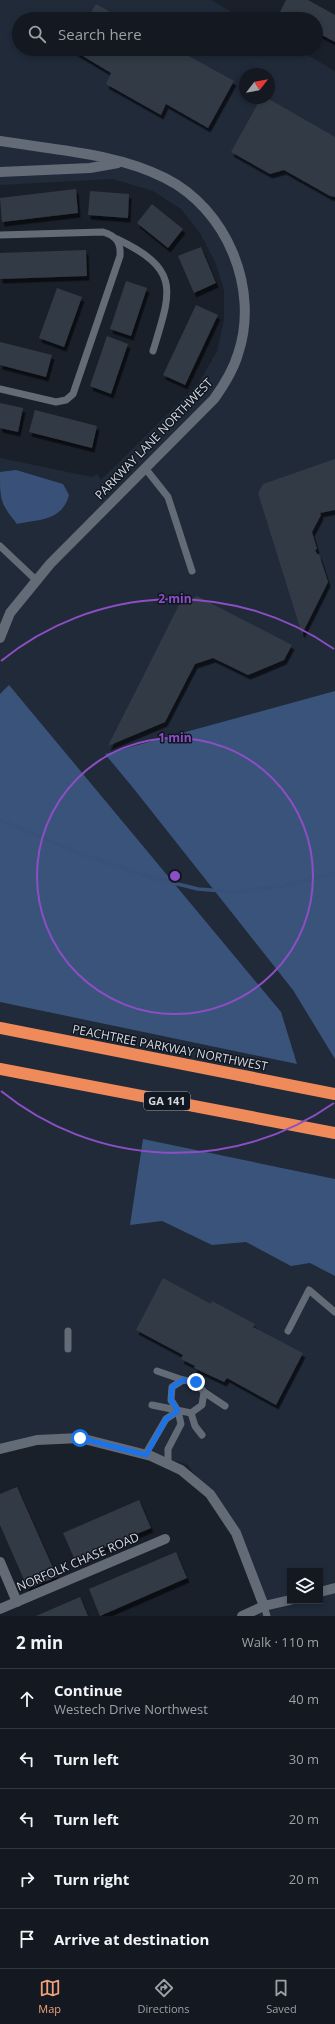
<!DOCTYPE html>
<meta charset="utf-8">
<style>
body{margin:0;font-family:"Open Sans",sans-serif;background:#1d2129;color:#f1f3f6}
.controls{position:absolute;right:12px;bottom:12px;display:grid;overflow:hidden;border-radius:0px;box-shadow:0 2px 6px #0003}
.controls button{width:36px;height:36px;display:grid;place-items:center;padding:0;border:0;border-bottom:1px solid #33373e;background:#141820;color:#f1f3f6;font:20px sans-serif}
.compass{position:absolute;left:239px;top:68px;width:36px;height:36px;border-radius:50%;background:#141820;box-shadow:0 2px 6px #0003;rotate:59deg}
.stop{position:absolute;width:12px;height:12px;margin:-9px;border:3px solid #1a73e8;border-radius:50%;background:#fff}
.stop.end{background:#1a73e8;border-color:#fff;box-shadow:0 1px 4px #0008}
.list{margin:0;padding:0;list-style:none}
h2{display:flex;justify-content:space-between;align-items:center;height:52px;margin:0;padding:0 16px;font-size:17px}
h2 small{font-size:13px;font-weight:400;color:#9da0a5}
.list li{display:grid;grid-template-columns:26px 1fr auto;gap:12px;align-items:center;box-sizing:border-box;height:60px;padding:0 16px;border-top:1px solid #33373e}
.list b{display:block;font-size:15px;white-space:nowrap}
.list p{margin:0;font-size:13px;white-space:nowrap;color:#9da0a5}
.list em{font-size:13px;font-style:normal;color:#9da0a5}
.icon{flex:none;width:22px;height:22px;fill:none;stroke:currentColor;stroke-width:2;stroke-linecap:round;stroke-linejoin:round}
.map{position:relative;flex:none;width:335px;height:1616px;overflow:hidden}
.search{position:absolute;background:#141820;box-shadow:0 2px 6px #0003;left:12px;right:12px;top:12px;height:44px;display:flex;align-items:center;gap:10px;box-sizing:border-box;padding:0 14px;border-radius:22px;color:#9da0a5;font-size:15px}
.sheet{height:352px;background:#141820}
nav{display:flex;justify-content:space-around;align-items:center;box-sizing:border-box;height:56px;border-top:1px solid #33373e;background:#141820;font-size:11px;color:#9da0a5}
nav a{display:grid;justify-items:center;gap:2px}
nav .on{color:#f1a17c}
.map>svg:first-child{display:block}
.built{fill:#202a39;fill-rule:evenodd}
.forest{fill:#3a537a}
.water{fill:#395178}
.lines{fill:none;stroke-linecap:round;stroke-linejoin:round}
.stream{stroke:#395178;stroke-width:3.5}
.building{fill:#333a45;filter:url(#shadow)}
.lane{stroke:#636b77;stroke-width:7}
.street{stroke:#636b77;stroke-width:10}
.secondary{stroke:#636b77;stroke-width:10}
.highway{stroke:#ef8a5b;stroke-width:12}
.route{stroke:#1a73e8;stroke-width:5}
.ring{fill:none;stroke:#8d4ec5;stroke-width:2}
.labels{text-anchor:middle;stroke-width:3;stroke-linejoin:round;paint-order:stroke}
.shield{fill:#111721;stroke:#9a9ea6;stroke-width:1}
.shield-label{font-size:11px;font-weight:bold;fill:#d4d8df}
.street-label{font-size:12px;fill:#d4d8df;stroke:#111721}
.centre{fill:#8d4ec5;stroke:#111721;stroke-width:2}
.ring-label{font-size:12px;text-anchor:middle;font-weight:bold;fill:#8d4ec5;stroke:#111721;stroke-width:3;stroke-linejoin:round;paint-order:stroke}
</style>
<div class="map">
<svg width="335" height="1616" viewBox="0 0 335 1616">
<defs>
<filter id="shadow"><feDropShadow dx="2.5" dy="4.5" stdDeviation="0" flood-color="#0009"/></filter>
</defs>
<rect width="100%" height="100%" fill="#1a202a"/>
<path class="built" d="M0,0H211L244,19H19V49H297L335,71V1616H257L270,1610L237,1530L187,1464L66,1435L0,1451V458L92,477L97,474L101,480L199,383L217,351L224,320V290L216,264L200,233L181,209L153,191L113,179L0,185ZM245,74H269V98H245ZM290,1571H320V1601H290Z"/>
<g class="forest">
<polygon points="9,685 281,1012 297,1064 0,1002 0,694"/>
<polygon points="335,691 335,1059 293,990 134,789 105,754"/>
<polygon points="143,1139 335,1179 335,1276 310,1263 291,1266 246,1242 212,1245 162,1221 130,1225"/>
</g>
<path class="water" d="M16,470L63,484L69,495C62,521 40,519 17,524C0,503 0,499 0,472Z"/>
<g class="lines">
<polyline class="stream" points="0,820 82,854 149,877 198,889 235,892 282,886 335,873"/>
</g>
<g class="building">
<polygon points="286,0 308,0 335,15 335,42 316,32 316,19 293,19 280,12"/>
<polygon points="96,4 123,19 87,19"/>
<polygon points="71,49 176,49 234,81 208,128 166,104 161,115 106,84 111,73"/>
<polygon points="261,98 267,98 335,137 335,197 330,196 284,170 270,174 231,152"/>
<polygon points="76,189 78,213 2,222 0,198"/>
<polygon points="90,191 129,194 128,218 88,215"/>
<polygon points="152,204 183,229 168,248 137,223"/>
<polygon points="201,247 216,283 194,293 178,256"/>
<polygon points="86,250 87,276 0,279 0,253"/>
<polygon points="126,281 147,288 131,336 110,329"/>
<polygon points="57,288 82,297 64,347 39,338"/>
<polygon points="196,305 218,315 185,385 163,375"/>
<polygon points="107,336 128,344 111,394 90,386"/>
<polygon points="0,342 52,355 46,377 0,365"/>
<polygon points="0,403 23,408 18,432 0,428"/>
<polygon points="35,410 97,426 92,448 29,432"/>
<polygon points="335,459 335,510 320,513 321,515 312,532 317,549 315,550 317,554 319,554 328,582 302,634 258,493 263,484"/>
<polygon points="197,596 292,645 284,660 248,675 213,658 195,664 165,722 108,746 179,605"/>
<polygon points="163,1278 211,1304 212,1301 255,1324 253,1327 303,1353 276,1405 227,1378 224,1382 194,1368 195,1366 181,1359 183,1355 136,1330"/>
<polygon points="17,1487 57,1577 28,1589 0,1525 0,1494"/>
<polygon points="139,1500 151,1528 75,1560 63,1533"/>
<polygon points="176,1552 187,1578 100,1616 89,1589"/>
<polygon points="80,1597 88,1616 36,1616"/>
</g>
<g class="lines">
<g class="lane">
<path d="M0,235L103,232C116,236 121,242 120,256L73,394L66,400L56,402L0,389"/>
<path d="M117,239C182,270 171,291 153,351"/>
<polyline points="145,468 168,497 192,571"/>
<polyline points="0,546 37,581"/>
<polyline points="68,1331 68,1349"/>
<polyline points="288,1331 309,1290 335,1312"/>
<polyline points="157,1371 183,1380"/>
<polyline points="204,1392 225,1406"/>
<polyline points="152,1405 191,1413 202,1405 204,1392 196,1382 183,1380 172,1387 171,1400 178,1411 181,1424 168,1449 168,1464"/>
<polyline points="191,1413 195,1426 202,1435"/>
<polyline points="145,1455 166,1419 178,1411"/>
<polyline points="264,1606 267,1616"/>
</g>
<g class="street">
<path d="M0,141C55,150 115,153 165,178C227,209 260,289 238,354C233,371 224,385 214,399L50,564L10,613L0,638"/>
<polyline points="0,172 90,168 118,163"/>
<polyline points="0,1449 37,1440 80,1438 151,1456 181,1470 210,1494 236,1533 264,1606"/>
<polyline points="0,1562 17,1602"/>
<polyline points="0,1609 165,1539"/>
</g>
<g class="secondary">
<polyline points="320,1592 335,1588"/>
<polyline points="242,1616 264,1606 290,1600"/>
</g>
<g class="highway">
<polyline points="0,1028 335,1094"/>
<polyline points="0,1069 335,1133"/>
</g>
</g>
<g class="lines">
<polyline class="route" points="80,1438 146,1455 166,1419 178,1411 171,1400 172,1387 183,1380 196,1382"/>
</g>
<g class="ring">
<circle cx="175" cy="876" r="138"/>
<path d="M334 1103A277 277 0 0 1 1 1091M1 661A277 277 0 0 1 334 649"/>
</g>
<g class="labels">
<rect class="shield" x="144" y="1092" width="46" height="18" rx="3"/>
<g class="shield-label">
<text x="167" y="1105">GA 141</text>
</g>
<g class="street-label">
<text transform="translate(154 439) rotate(-46)" y="4">PARKWAY LANE NORTHWEST</text>
<text transform="translate(170 1048) rotate(11)" y="4">PEACHTREE PARKWAY NORTHWEST</text>
<text transform="translate(78 1562) rotate(-23)" y="4">NORFOLK CHASE ROAD</text>
</g>
</g>
<circle cx="175" cy="876" r="6" class="centre"/>
<g class="ring-label">
<text x="175" y="603">2 min</text>
<text x="175" y="742">1 min</text>
</g>
</svg>
<div class="controls">
<button><svg class="icon" aria-label="layers" viewBox="0 0 24 24"><path d="M12 4l9 5-9 5-9-5zM3 14l9 5 9-5"/></svg></button>
</div>
<svg class="compass" viewBox="-18 -18 36 36"><path d="M0-13l5 13h-10z" fill="#e53935"/><path d="M0 13l5-13h-10z" fill="#9da0a5"/></svg>
<div class="stop" style="left:80px;top:1438px"></div>
<div class="stop end" style="left:196px;top:1382px"></div>
<div class="search"><svg class="icon" aria-label="search" viewBox="0 0 24 24"><circle cx="10" cy="10" r="6"/><path d="M15 15l6 6"/></svg>Search here</div>
</div>
<section class="sheet">
<h2>2 min<small>Walk · 110 m</small></h2>
<ul class="list">
<li><svg class="icon" aria-label="ahead" viewBox="0 0 24 24"><path d="M12 20V5M6 11l6-6 6 6"/></svg><div><b>Continue</b><p>Westech Drive Northwest</p></div><em>40 m</em></li>
<li><svg class="icon" aria-label="left" viewBox="0 0 24 24"><path d="M17 20v-9H6M10 6l-5 5 5 5"/></svg><div><b>Turn left</b></div><em>30 m</em></li>
<li><svg class="icon" aria-label="left" viewBox="0 0 24 24"><path d="M17 20v-9H6M10 6l-5 5 5 5"/></svg><div><b>Turn left</b></div><em>20 m</em></li>
<li><svg class="icon" aria-label="right" viewBox="0 0 24 24"><path d="M7 20v-9h11M14 6l5 5-5 5"/></svg><div><b>Turn right</b></div><em>20 m</em></li>
<li><svg class="icon" aria-label="arrive" viewBox="0 0 24 24"><path d="M6 21V4h12l-3 4 3 4H6"/></svg><div><b>Arrive at destination</b></div></li>
</ul>
</section>
<nav>
<a class="on"><svg class="icon" aria-label="map" viewBox="0 0 24 24"><path d="M3 6l6-2 6 2 6-2v14l-6 2-6-2-6 2zM9 4v14M15 6v14"/></svg>Map</a>
<a><svg class="icon" aria-label="directions" viewBox="0 0 24 24"><path d="M12 3l9 9-9 9-9-9zM9 14v-3h6M13 9l2 2-2 2"/></svg>Directions</a>
<a><svg class="icon" aria-label="saved" viewBox="0 0 24 24"><path d="M7 4h10v16l-5-4-5 4z"/></svg>Saved</a>
</nav>
